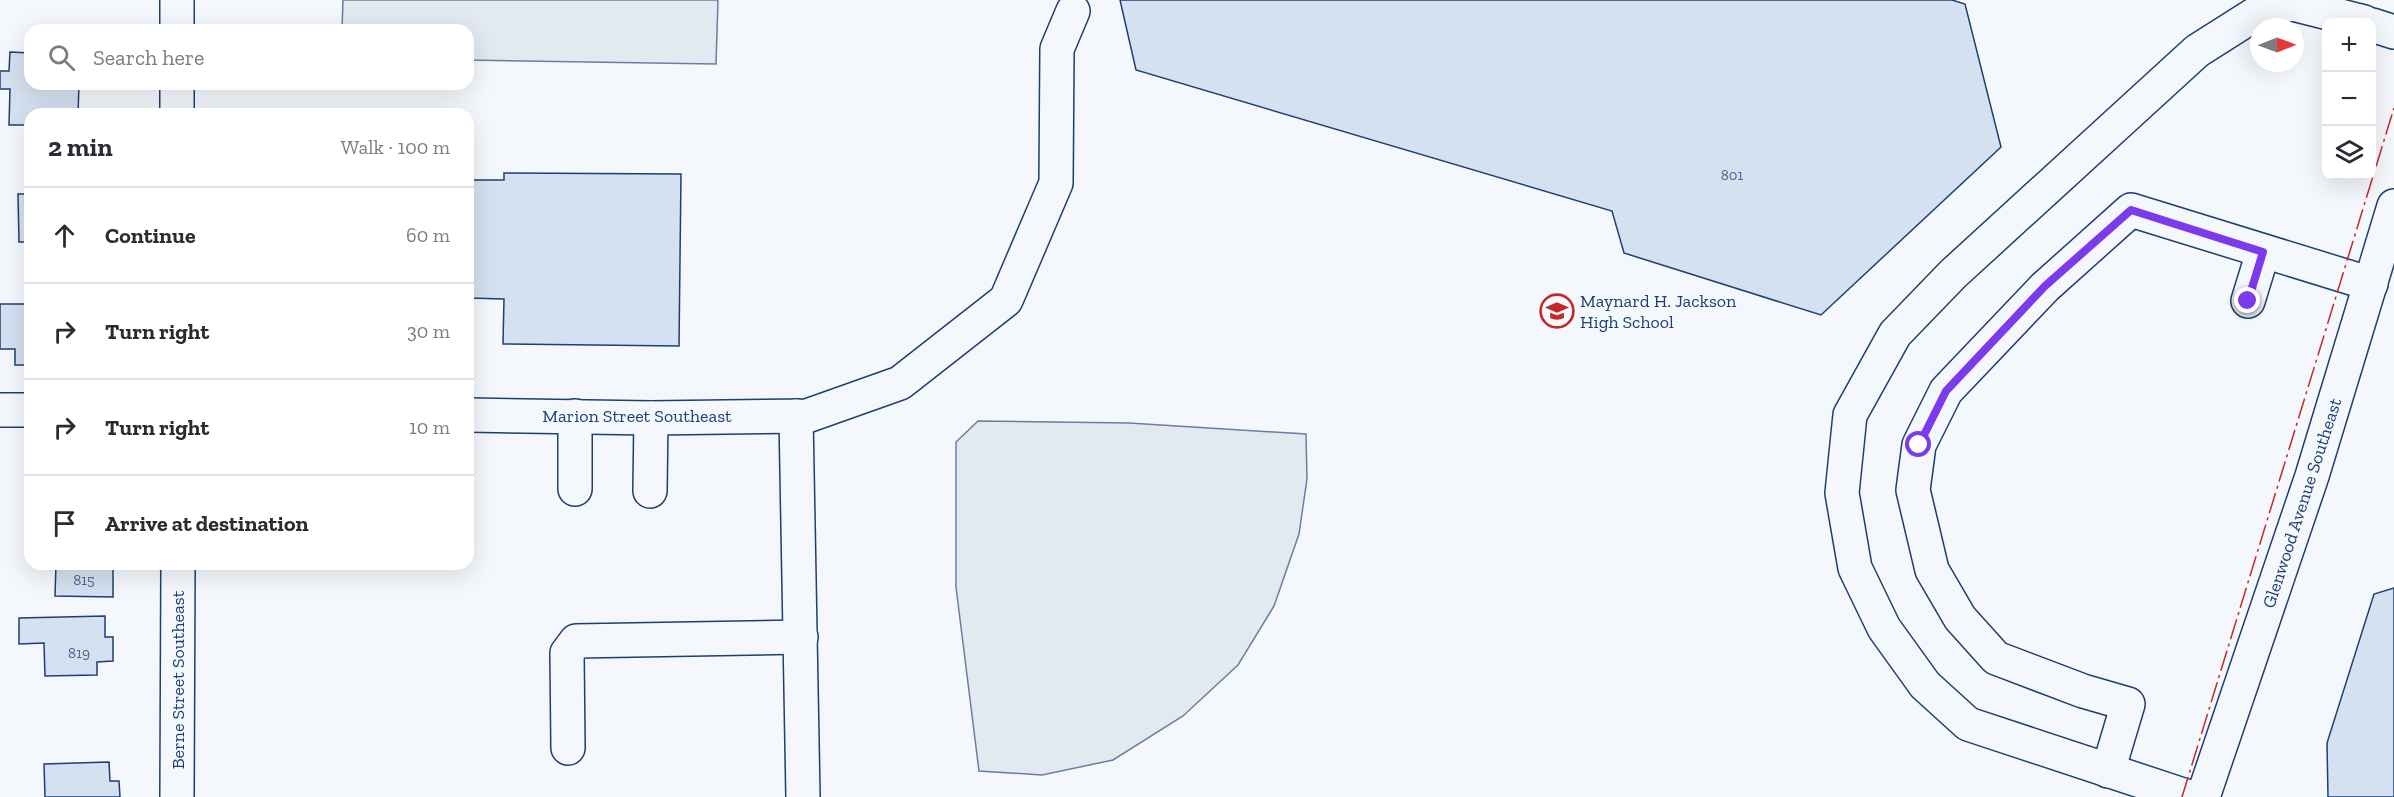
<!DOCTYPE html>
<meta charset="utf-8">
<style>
body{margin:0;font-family:"Zilla Slab",serif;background:#f7f7f7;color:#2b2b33}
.controls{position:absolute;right:18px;top:18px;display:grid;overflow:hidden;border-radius:12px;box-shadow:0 6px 24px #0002}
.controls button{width:54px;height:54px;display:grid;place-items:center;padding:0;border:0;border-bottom:2px solid #e1e1e2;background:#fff;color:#2b2b33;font:30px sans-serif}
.compass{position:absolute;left:2250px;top:18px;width:54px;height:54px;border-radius:50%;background:#fff;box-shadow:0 6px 24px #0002;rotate:89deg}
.stop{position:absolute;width:18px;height:18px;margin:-14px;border:4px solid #7c3aed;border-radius:50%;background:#fff}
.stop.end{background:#7c3aed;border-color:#fff;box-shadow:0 2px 6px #0008}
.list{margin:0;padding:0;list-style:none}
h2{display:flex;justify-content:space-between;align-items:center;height:78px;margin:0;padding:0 24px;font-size:26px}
h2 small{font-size:20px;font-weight:400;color:#7c7c81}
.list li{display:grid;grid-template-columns:39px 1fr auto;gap:18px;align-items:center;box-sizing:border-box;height:96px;padding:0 24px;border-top:2px solid #e1e1e2}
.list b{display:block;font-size:22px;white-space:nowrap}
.list em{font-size:20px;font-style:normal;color:#7c7c81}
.icon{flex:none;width:33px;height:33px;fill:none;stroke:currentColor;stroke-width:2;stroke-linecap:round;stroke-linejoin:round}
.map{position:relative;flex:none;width:2394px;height:797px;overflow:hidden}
.search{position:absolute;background:#fff;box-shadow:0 6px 24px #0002;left:24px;top:24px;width:450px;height:66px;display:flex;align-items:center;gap:15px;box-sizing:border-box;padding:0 21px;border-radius:18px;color:#7c7c81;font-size:22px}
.panel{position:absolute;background:#fff;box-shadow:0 6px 24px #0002;left:24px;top:108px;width:450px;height:462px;border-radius:18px}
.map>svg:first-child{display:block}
.green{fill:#e3e9f0;stroke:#687fa3;stroke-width:1.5}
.building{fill:#d5e0f0;stroke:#1d3f73;stroke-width:1.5}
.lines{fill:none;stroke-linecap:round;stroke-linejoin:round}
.minor-casing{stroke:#1d3f73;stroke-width:36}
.minor{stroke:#f4f7fb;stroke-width:33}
.power{stroke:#c62828;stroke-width:1.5;stroke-dasharray:21 4.5 3 4.5;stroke-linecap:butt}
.route{stroke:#7c3aed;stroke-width:8}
.labels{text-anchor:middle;stroke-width:4.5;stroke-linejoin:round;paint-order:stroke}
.number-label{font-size:15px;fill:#4b6792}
.poi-label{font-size:18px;fill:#1d3f73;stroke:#f4f7fb;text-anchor:start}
.street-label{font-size:18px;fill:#1d3f73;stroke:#f4f7fb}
</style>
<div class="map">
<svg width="2394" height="797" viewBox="0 0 2394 797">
<rect width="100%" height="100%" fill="#f4f7fb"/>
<g class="green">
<polygon points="343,0 718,0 716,64 468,60 468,30 342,30"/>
<polygon points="978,421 1129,423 1306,434 1307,479 1299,534 1274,606 1238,665 1183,716 1113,760 1042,775 979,771 956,587 956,442"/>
</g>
<g class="building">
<polygon points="1120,0 1952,0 1965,4 2001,147 1821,315 1624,253 1612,211 1136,70"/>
<polygon points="10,52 30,53 30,84 79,84 78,114 30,114 30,125 9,125 10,89 0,89 0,71 9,71"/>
<polygon points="504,173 681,174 679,346 503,344 504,299 468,298 468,180 504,180"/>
<polygon points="18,194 30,194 30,242 19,242"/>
<polygon points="0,304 30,304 30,365 15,365 15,349 0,349"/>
<polygon points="56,564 113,564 113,597 55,596"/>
<polygon points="2394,588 2394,797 2328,797 2327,743 2374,594"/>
<polygon points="105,616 105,637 113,637 113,661 97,662 97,675 45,676 44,643 19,644 19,618"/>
<polygon points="109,762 110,781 119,781 120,797 45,797 44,764"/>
</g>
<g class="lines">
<defs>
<g id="minor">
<polyline points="177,0 177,30"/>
<polyline points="2372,25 2394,32"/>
<polyline points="177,84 177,114"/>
<polyline points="2248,301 2263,252"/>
<polyline points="0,410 30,410"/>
<polyline points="468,415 651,418 807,416 900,383 1006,300 1056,183 1057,49 1073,11"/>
<polyline points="575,416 575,489"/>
<polyline points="796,416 803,797"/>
<polyline points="650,491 651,418"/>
<polyline points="568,748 567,653 576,641 801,637"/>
<polyline points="2108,771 2128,704 2083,691 1996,658 1960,618 1932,570 1913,490 1919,445 1946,391 2045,287 2131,210 2371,284"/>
<polyline points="177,797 178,564"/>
<polyline points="2189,797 1968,724 1925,685 1884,628 1855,568 1842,493 1850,415 1895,334 1953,274 2197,51 2260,11 2293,4 2364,22"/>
<polyline points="2203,797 2312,476 2394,206"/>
</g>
</defs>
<use href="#minor" class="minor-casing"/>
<use href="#minor" class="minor"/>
<polyline class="power" points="2182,797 2394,108"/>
</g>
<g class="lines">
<polyline class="route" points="1919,445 1946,391 2045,286 2131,210 2263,252 2248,301"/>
</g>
<defs>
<symbol id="school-ring" viewBox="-11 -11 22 22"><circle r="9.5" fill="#f4f7fb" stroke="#c62828" stroke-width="1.5"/><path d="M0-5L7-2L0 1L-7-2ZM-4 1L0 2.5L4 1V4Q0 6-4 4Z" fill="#c62828"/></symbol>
</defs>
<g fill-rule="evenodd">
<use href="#school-ring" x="1538" y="292" width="38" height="38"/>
</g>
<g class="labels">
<g class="number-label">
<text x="1732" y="180">801</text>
<text x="84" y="585">815</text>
<text x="79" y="658">819</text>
</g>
<g class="poi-label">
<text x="1580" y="307">Maynard H. Jackson<tspan x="1580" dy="21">High School</tspan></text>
</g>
<g class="street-label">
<text x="637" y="422">Marion Street Southeast</text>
<text transform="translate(2302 503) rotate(-72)" y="6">Glenwood Avenue Southeast</text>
<text transform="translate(178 680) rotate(-90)" y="6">Berne Street Southeast</text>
</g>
</g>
</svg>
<div class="controls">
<button>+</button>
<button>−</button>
<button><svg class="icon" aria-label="layers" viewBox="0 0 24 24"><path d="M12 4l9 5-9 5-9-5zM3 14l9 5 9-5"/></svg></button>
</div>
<svg class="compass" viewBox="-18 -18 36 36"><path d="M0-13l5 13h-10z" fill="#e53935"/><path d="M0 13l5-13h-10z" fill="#7c7c81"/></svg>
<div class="stop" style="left:1919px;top:445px"></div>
<div class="stop end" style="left:2248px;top:301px"></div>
<div class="search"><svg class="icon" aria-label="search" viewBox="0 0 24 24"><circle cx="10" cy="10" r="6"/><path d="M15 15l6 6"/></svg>Search here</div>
<section class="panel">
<h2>2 min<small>Walk · 100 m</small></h2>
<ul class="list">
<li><svg class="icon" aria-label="ahead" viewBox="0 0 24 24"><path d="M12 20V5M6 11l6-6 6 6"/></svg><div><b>Continue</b></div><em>60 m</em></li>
<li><svg class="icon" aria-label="right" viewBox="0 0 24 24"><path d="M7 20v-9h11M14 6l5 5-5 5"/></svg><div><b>Turn right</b></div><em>30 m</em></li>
<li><svg class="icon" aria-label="right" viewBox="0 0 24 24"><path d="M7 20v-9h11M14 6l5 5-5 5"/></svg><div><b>Turn right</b></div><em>10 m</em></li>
<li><svg class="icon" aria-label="arrive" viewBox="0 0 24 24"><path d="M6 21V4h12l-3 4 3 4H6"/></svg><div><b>Arrive at destination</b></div></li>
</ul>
</section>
</div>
